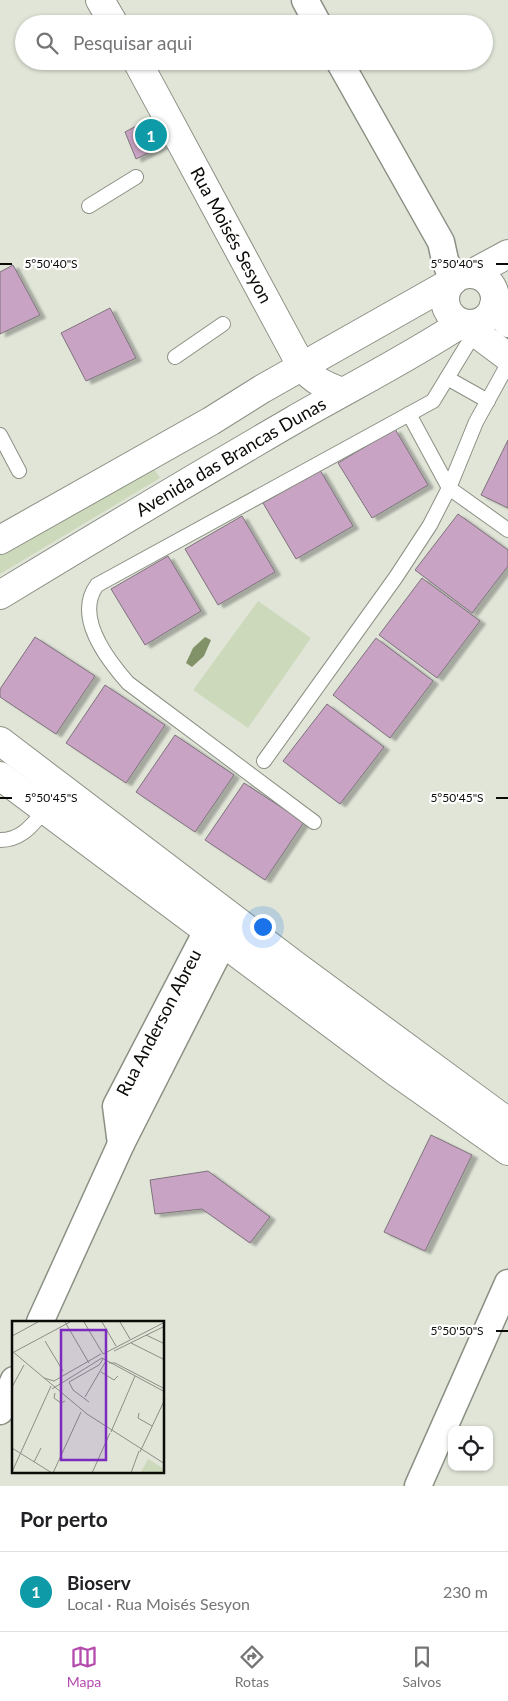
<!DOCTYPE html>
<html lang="pt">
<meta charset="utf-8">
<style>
body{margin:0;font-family:Lato,sans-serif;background:#f2f2f2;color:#202124}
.controls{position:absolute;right:15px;bottom:15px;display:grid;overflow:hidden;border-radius:10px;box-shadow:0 1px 4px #0004}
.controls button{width:45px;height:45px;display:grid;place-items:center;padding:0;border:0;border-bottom:1px solid #e0e0e0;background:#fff;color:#202124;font:25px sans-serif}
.you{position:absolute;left:262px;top:926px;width:18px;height:18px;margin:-12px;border:4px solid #fff;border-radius:50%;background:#1a73e8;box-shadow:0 0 0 8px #1a73e833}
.badge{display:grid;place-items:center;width:32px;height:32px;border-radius:50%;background:#b54bad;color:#fff;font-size:16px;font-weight:700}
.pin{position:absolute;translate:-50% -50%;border:2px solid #fff;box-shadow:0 1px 5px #0006}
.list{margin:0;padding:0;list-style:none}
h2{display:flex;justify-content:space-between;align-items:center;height:65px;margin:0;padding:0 20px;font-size:21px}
h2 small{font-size:16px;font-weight:400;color:#757577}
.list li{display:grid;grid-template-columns:32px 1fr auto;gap:15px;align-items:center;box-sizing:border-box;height:80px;padding:0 20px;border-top:1px solid #e0e0e0}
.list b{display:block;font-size:19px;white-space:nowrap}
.list p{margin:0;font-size:16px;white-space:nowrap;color:#757577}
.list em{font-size:16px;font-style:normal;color:#757577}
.icon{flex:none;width:28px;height:28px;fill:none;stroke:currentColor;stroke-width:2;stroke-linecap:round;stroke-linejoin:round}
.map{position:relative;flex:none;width:508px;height:1486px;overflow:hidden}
.search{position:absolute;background:#fff;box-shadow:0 1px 4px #0004;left:15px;right:15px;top:15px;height:55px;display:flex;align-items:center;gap:12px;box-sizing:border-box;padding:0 18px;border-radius:28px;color:#757577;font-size:19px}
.sheet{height:145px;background:#fff}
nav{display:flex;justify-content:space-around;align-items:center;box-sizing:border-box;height:70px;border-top:1px solid #e0e0e0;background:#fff;font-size:14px;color:#757577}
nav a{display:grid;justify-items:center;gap:2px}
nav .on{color:#b54bad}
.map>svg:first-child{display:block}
.green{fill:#cdd9bb}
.water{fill:#829268}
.building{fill:#c9a3c3;stroke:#7e737c;filter:url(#shadow)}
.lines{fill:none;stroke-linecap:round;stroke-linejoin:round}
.service-casing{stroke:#8b9084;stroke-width:16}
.minor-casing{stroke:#8b9084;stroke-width:29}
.tertiary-casing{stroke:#8b9084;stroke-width:30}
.secondary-casing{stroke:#8b9084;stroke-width:30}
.service{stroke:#fff;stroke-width:14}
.minor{stroke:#fff;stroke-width:26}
.tertiary{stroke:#fff;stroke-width:28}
.secondary{stroke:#fff;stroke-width:28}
.ticks{fill:none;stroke:#0b0c08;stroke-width:2}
.labels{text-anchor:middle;stroke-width:4.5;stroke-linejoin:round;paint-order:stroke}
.street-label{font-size:18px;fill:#0b0c08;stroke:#fff}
.inset-road{fill:none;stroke:#8b8e85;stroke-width:1}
.view{fill:#7b2cbf;fill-opacity:0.15;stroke:#7b2cbf;stroke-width:2.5}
.inset-edge{fill:none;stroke:#0b0c08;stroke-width:2.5}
.ticks-label{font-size:12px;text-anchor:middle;fill:#0b0c08;stroke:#fff;stroke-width:4.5;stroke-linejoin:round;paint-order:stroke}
</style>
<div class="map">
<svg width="508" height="1486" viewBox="0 0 508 1486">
<defs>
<filter id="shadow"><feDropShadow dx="5.5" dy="3" stdDeviation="1" flood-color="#0004"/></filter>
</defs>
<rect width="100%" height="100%" fill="#e0e5d8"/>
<g class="green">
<polygon points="151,464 160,478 0,574 0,549"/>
<polygon points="258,601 311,638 248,728 193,690"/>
</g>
<polygon class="water" points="205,637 211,640 204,656 192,667 186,663 193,648"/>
<g class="building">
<polygon points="164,111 178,138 136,159 125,132"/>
<polygon points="13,265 40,315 0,334 0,272"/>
<polygon points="110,308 136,358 86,381 61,333"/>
<polygon points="395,429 428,485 372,518 338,463"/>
<polygon points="508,440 508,508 481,495"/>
<polygon points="320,470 353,526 296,559 263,503"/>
<polygon points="458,514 508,550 508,566 472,613 415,570"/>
<polygon points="242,516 275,572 218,605 185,549"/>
<polygon points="168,556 201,611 145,645 111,589"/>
<polygon points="422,578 480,621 437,678 379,635"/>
<polygon points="35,637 95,676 56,734 0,697 0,689"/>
<polygon points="376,638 433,681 390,738 333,695"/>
<polygon points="105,685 165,725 126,783 66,743"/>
<polygon points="327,704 384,747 340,804 283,761"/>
<polygon points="175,735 234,775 195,832 136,792"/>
<polygon points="244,783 304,822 265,880 205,840"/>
<polygon points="431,1135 472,1155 425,1251 384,1232"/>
<polygon points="208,1171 270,1217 250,1243 202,1209 155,1214 150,1180"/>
</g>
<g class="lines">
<defs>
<g id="service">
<polyline points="89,206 136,177"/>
<polyline points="175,357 223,324"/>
<polyline points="447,378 488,401"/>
<polyline points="409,414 449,488 508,530"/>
<polyline points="0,435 19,471"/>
<polyline points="264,761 396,577 430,525 449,488 476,422 508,364"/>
<path d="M314,822L128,683C106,658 74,616 97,585L433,401L475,332"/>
<path d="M0,840C22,840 32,825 45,810"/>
</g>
<g id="minor">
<polyline points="305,0 318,24"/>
<polyline points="339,61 441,242 445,260 453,281"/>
<path id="s1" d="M121,1144L116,1106L207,931"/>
<polyline points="40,1322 121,1144 223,943"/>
<polyline points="0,1411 14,1380"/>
<polyline points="418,1486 508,1283"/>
</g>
<g id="tertiary">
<polyline points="100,0 114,24"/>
<path id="s2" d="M137,61L302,367C314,381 326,386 342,392"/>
<polyline points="494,305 508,323"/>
<polyline points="464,324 508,357"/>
</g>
<g id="secondary">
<polyline points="471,274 508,254"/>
<circle cx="470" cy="299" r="25"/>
<polyline points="0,540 211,421 262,389 453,281"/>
<path id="s3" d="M0,595C97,536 194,478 292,421C349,388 407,359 462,323"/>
<polyline points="0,741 296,966 508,1122"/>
<polyline points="0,776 396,1072 508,1151"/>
</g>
</defs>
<use href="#service" class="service-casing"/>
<use href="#minor" class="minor-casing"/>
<use href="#tertiary" class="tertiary-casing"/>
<use href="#secondary" class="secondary-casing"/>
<use href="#service" class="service"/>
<use href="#minor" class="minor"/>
<use href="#tertiary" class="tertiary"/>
<use href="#secondary" class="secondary"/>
</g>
<path class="ticks" d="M0,264H12M496,264H508M0,798H12M496,798H508M496,1331H508"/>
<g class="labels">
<g class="street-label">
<text dy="6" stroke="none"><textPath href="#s2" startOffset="198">Rua Moisés Sesyon</textPath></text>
<text dy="6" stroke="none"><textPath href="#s3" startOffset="269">Avenida das Brancas Dunas</textPath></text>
<text dy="6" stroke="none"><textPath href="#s1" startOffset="132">Rua Anderson Abreu</textPath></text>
</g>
</g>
<g transform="translate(12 1321)">
<rect width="152" height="152" fill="#e0e5d8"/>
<path d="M136,138L152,148V152L129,151Z" fill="#cdd9bb"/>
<path class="inset-road" d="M53,1L77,42M72,1L91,33M90,1L104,25M108,1L118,18M134,14L153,23M0,15L26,1M33,20L51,50M119,22L153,39M0,30L75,93L153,143M102,30L153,5M2,31L58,1M91,33L153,1M90,37L153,71M97,42H103L153,68M89,51L102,59L106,55M32,57L42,60L89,33M0,66L12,44M40,68L90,37M43,72L42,77L49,82L53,80M73,76L94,40M77,81L61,69L57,61L87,44L91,38M127,92L126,97L140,105M99,111L123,55M0,127L40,152M128,131L153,78M22,141L29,127M0,151L39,65M41,152L69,91M80,152L98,112M119,152L127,130"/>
<path class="view" d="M49,9H94V139H49Z"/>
<rect width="152" height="152" class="inset-edge"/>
</g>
<g class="ticks-label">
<text x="51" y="268">5°50'40"S</text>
<text x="457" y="268">5°50'40"S</text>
<text x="51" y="802">5°50'45"S</text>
<text x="457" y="802">5°50'45"S</text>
<text x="457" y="1335">5°50'50"S</text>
</g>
</svg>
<div class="controls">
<button><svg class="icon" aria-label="locate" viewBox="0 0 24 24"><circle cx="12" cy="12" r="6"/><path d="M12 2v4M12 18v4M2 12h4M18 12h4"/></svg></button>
</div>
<div class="you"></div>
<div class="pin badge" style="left:151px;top:135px;background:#0f9aa8">1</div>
<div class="search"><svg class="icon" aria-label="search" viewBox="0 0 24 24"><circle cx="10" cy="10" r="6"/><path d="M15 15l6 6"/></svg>Pesquisar aqui</div>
</div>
<section class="sheet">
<h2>Por perto<small></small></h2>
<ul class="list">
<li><span class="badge" style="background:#0f9aa8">1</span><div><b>Bioserv</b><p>Local · Rua Moisés Sesyon</p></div><em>230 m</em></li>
</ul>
</section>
<nav>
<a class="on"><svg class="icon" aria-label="map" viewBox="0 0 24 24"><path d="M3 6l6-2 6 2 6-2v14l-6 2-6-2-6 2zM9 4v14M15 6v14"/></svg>Mapa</a>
<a><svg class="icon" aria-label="directions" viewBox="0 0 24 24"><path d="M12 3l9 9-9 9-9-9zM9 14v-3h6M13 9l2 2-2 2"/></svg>Rotas</a>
<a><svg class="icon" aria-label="saved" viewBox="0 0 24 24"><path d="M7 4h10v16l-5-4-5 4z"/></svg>Salvos</a>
</nav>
